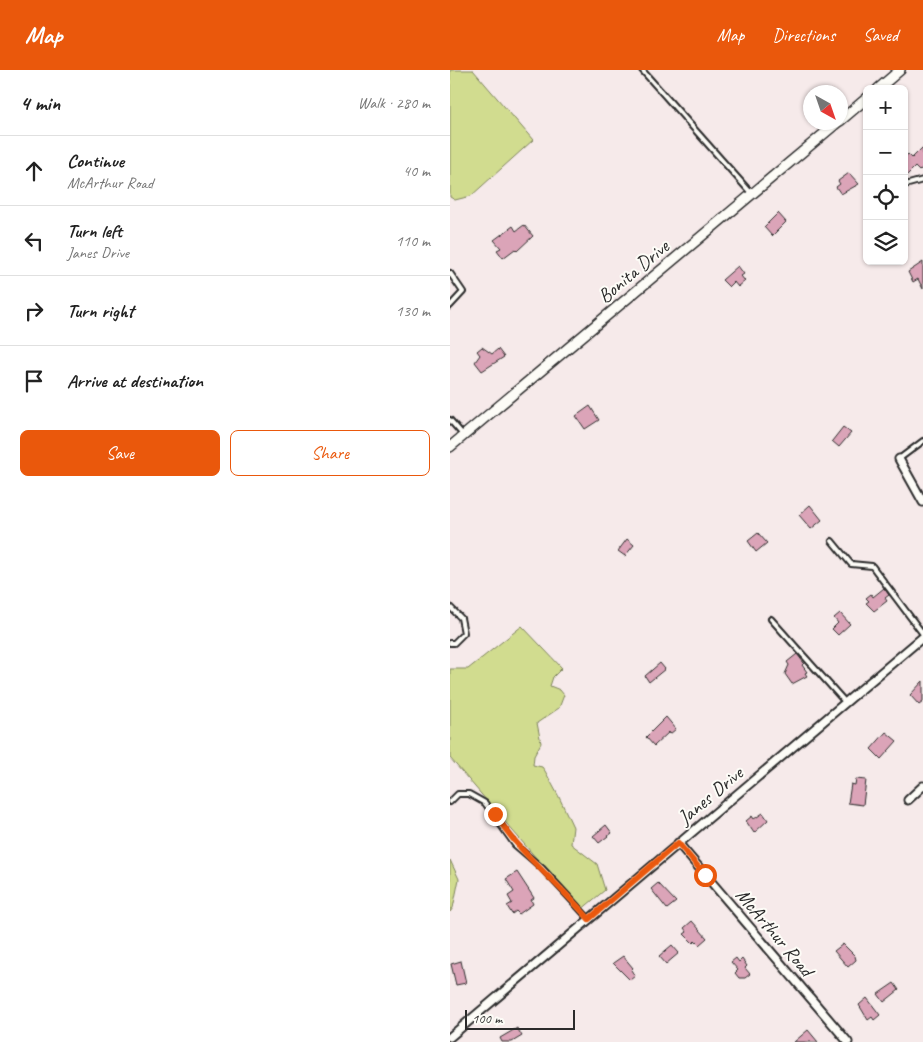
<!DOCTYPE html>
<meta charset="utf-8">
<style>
body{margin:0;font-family:Caveat,sans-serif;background:#f2f2f2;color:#222}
.controls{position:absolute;right:15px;top:15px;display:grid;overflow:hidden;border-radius:8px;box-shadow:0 1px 4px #0004}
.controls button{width:45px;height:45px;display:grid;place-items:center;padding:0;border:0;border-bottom:1px solid #e0e0e0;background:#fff;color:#222;font:25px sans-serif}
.compass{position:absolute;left:353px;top:15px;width:45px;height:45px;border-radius:50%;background:#fff;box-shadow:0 1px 4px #0004;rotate:140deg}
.scale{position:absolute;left:15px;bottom:12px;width:110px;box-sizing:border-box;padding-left:5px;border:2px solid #2b2b2b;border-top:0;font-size:14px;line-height:18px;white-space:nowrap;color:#2b2b2b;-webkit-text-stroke:4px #fdfcf7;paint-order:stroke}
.stop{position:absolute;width:15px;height:15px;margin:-11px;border:4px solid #ea580c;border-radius:50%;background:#fff}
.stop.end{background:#ea580c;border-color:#fff;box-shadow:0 1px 5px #0008}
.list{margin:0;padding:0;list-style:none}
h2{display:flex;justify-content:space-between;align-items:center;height:65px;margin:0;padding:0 20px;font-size:21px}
h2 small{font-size:16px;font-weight:400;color:#767676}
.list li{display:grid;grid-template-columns:32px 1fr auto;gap:15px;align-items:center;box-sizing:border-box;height:70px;padding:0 20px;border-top:1px solid #e0e0e0}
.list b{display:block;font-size:19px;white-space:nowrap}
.list p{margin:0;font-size:16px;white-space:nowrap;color:#767676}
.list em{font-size:16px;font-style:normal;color:#767676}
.actions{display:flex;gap:10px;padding:15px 20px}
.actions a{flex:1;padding:11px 0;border:1px solid #ea580c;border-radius:8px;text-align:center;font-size:18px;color:#ea580c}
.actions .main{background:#ea580c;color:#fff}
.icon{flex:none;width:28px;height:28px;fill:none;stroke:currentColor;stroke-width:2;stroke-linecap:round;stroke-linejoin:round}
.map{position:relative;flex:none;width:473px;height:972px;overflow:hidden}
header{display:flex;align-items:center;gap:30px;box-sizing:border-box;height:70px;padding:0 25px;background:#ea580c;color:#fff}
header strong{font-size:24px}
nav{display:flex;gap:28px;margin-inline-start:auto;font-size:18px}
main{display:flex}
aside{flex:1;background:#fff}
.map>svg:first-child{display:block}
.green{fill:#d1dc8f;stroke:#7e845d}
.building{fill:#dba4b8;stroke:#2b2b2b}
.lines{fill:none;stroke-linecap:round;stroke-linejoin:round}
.service-casing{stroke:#2b2b2b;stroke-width:8}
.minor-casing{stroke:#2b2b2b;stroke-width:11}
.tertiary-casing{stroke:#2b2b2b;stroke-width:12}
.service{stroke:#fdfcf7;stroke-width:4}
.minor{stroke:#fdfcf7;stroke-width:7}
.tertiary{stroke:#fdfcf7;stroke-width:9}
.route{stroke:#ea580c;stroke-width:6}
.labels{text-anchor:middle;stroke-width:4;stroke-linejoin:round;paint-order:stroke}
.street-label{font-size:20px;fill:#2b2b2b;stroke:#fdfcf7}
</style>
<header>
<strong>Map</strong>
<nav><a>Map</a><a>Directions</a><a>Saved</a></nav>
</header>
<main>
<aside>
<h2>4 min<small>Walk · 280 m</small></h2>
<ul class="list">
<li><svg class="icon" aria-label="ahead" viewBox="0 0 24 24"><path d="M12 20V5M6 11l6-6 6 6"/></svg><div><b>Continue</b><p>McArthur Road</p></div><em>40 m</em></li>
<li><svg class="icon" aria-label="left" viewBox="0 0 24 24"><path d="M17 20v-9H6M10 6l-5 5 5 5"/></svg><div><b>Turn left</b><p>Janes Drive</p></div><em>110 m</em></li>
<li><svg class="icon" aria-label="right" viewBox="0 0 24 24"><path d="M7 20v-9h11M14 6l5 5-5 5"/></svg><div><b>Turn right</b></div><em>130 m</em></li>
<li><svg class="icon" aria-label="arrive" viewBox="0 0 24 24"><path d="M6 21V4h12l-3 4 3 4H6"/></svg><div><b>Arrive at destination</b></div></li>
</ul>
<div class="actions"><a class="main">Save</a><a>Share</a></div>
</aside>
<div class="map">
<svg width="473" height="972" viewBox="0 0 473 972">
<rect width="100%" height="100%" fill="#f6eaea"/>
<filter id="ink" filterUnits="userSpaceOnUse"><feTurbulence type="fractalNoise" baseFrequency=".02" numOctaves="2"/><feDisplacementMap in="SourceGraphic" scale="10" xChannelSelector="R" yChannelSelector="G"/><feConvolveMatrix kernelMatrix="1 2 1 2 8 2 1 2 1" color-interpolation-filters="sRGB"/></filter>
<g filter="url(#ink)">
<g class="green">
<polygon points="0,0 23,0 83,70 21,126 5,130 0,127"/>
<polygon points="72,556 112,598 103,607 100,616 110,620 114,625 109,638 87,653 91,673 84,686 83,695 92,697 95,701 109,727 123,757 121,774 147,794 155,820 131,840 0,688 0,599 18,599"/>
<polygon points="0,790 9,809 3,838 0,842"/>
</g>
<g class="building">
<polygon points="473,77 473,97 469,101 465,97 454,108 454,88 458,84 462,88"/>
<polygon points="399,103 409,114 391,124 386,117 390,114 388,111"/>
<polygon points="328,143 336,152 322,166 314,157"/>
<polygon points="74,155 83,166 67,181 65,179 53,188 47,180 51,178 44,170 63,156 66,161"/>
<polygon points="473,192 473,219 468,209 463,212 458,202"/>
<polygon points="288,196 294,204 291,206 295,211 288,217 284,212 279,217 272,210"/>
<polygon points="32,277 42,284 48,279 54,287 32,301 25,292 30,285 27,281"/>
<polygon points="140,336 149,350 135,359 126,346"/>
<polygon points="393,357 401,363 389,377 382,371"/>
<polygon points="360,435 372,450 361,459 349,445"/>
<polygon points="308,463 317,473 306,482 298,471"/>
<polygon points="177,469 184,475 175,486 168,481"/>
<polygon points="434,518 439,525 435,528 437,531 424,541 416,533 419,531 416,528 421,524 423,527"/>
<polygon points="390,543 400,554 388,565 382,559 388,553 384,548"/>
<polygon points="347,584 354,593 352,595 357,602 355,603 357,606 342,614 335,604 339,595 337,592"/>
<polygon points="210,593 215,599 199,612 195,606"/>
<polygon points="473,611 473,632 469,635 460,625"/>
<polygon points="216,647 226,659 220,664 219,662 204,676 196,667"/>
<polygon points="436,662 447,671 431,689 421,679"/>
<polygon points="406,709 416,710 413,735 398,733 401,714 405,715"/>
<polygon points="313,743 318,750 304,763 296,751 302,746 304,749"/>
<polygon points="156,755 162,763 149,773 143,766"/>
<polygon points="67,802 84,828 81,830 83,834 69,844 66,841 62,844 57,836 62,833 58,826 64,822 56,809"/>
<polygon points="208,813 226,832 217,839 201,819"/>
<polygon points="242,851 257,868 249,875 245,871 243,873 234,864 237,862 234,858"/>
<polygon points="393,874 405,886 406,890 398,897 384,881"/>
<polygon points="222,875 229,883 216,894 209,886"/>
<polygon points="173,886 183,898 181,900 185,906 180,910 163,893"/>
<polygon points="286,888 289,892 292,889 297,896 295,898 300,904 295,908 289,908 285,903 288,900 281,892"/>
<polygon points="11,891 16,913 6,915 1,894"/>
<polygon points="444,913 449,920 434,932 428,924"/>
<polygon points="417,928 430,945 424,950 422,947 418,950 409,935"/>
<polygon points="67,958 72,966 62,972 52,972 50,968"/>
<polygon points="358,960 368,972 344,972"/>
</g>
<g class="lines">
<defs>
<g id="service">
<polyline points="192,0 301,123"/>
<polyline points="455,115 473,110"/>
<polyline points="0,203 13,222 0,236"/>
<polyline points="0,350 14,366"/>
<polyline points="449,389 473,371"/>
<polyline points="382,471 401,494 422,496 473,564"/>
<polyline points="0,537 11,548 14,563 4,573 0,573"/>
<polyline points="321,549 395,632"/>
<polyline points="0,732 8,724 19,724 35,733 65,775 92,798 139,849"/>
</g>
<g id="minor">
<polyline points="449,389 473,432"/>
<polyline points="458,730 473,716"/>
<polyline points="228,773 398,972"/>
<polyline points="0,967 473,567"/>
</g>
<g id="tertiary">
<polyline points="428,19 450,0"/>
<polyline points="390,51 417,28"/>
<polyline points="0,377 388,52"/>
</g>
</defs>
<use href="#service" class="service-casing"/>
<use href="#minor" class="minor-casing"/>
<use href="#tertiary" class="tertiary-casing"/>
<use href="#service" class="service"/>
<use href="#minor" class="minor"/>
<use href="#tertiary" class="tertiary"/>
</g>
</g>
<g class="lines" filter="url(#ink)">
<path class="route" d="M45,744C70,784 108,813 139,849L228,773L255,805"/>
</g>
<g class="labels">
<g class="street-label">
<text transform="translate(183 201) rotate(-40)" y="7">Bonita Drive</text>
<text transform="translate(260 725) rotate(-40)" y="7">Janes Drive</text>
<text transform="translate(325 862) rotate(50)" y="7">McArthur Road</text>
</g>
</g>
</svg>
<div class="controls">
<button>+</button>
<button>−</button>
<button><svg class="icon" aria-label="locate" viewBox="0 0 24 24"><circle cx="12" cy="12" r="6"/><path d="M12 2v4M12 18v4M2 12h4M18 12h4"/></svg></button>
<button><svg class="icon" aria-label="layers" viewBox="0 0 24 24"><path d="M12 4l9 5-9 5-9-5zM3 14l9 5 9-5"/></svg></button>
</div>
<svg class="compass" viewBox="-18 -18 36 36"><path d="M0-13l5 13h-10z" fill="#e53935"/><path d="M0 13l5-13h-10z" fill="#767676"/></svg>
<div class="scale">100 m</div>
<div class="stop" style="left:255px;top:805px"></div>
<div class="stop end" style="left:45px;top:744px"></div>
</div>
</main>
